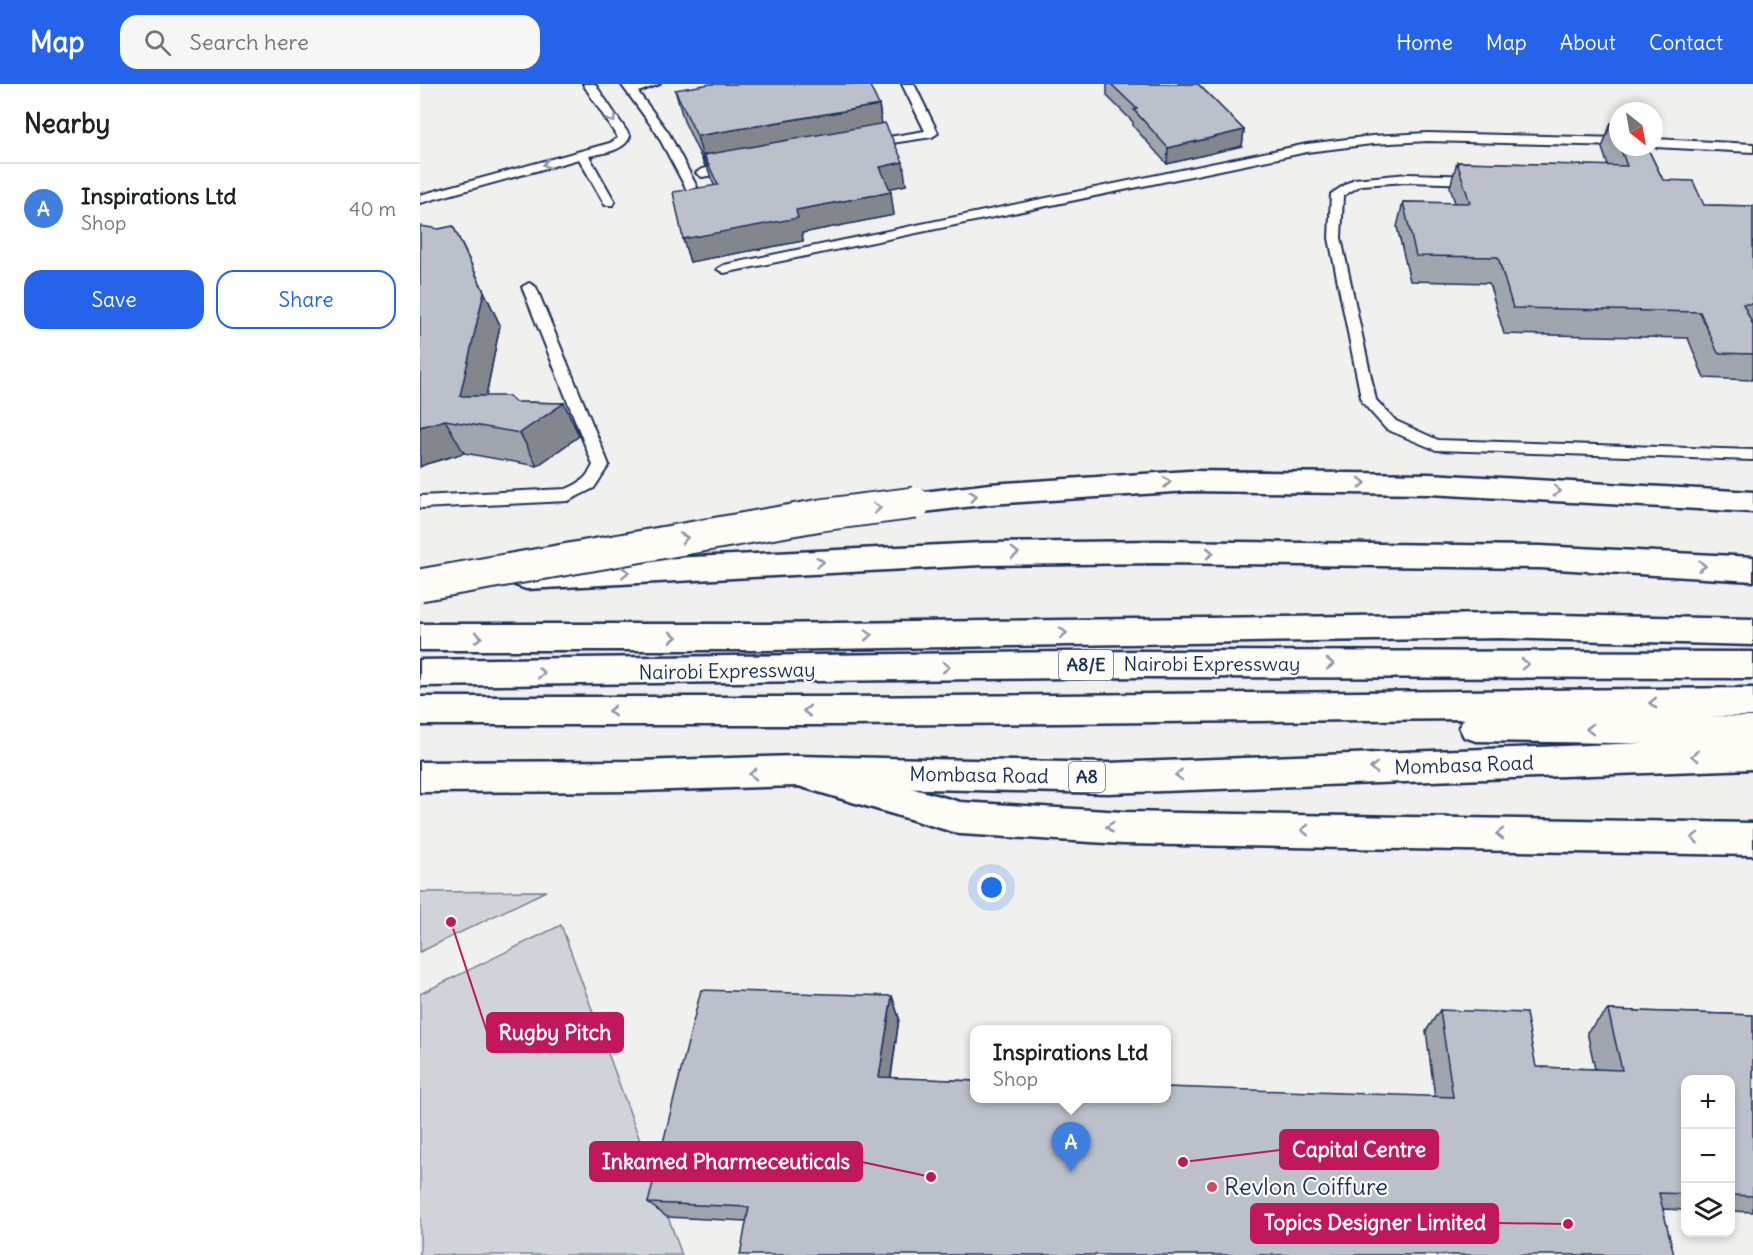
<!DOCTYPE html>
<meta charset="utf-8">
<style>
body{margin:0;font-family:Delius,sans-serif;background:#f6f6f6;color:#202124}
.controls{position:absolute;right:18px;bottom:18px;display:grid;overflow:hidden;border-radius:12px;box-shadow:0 3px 9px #0003}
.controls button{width:54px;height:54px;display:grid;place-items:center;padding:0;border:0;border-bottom:2px solid #e0e0e0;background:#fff;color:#202124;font:30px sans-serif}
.compass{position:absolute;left:1189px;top:18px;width:54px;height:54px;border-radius:50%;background:#fff;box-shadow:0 3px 9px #0003;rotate:149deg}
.you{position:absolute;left:572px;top:804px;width:21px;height:21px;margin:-15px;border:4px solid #fff;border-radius:50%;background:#1a73e8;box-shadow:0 0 0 9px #1a73e833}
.badge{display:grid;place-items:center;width:39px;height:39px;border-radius:50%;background:#2563eb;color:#fff;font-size:20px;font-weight:700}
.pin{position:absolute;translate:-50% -50px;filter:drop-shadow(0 2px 3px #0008)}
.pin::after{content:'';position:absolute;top:32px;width:21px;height:18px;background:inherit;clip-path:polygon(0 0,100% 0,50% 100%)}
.popup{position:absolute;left:550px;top:941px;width:201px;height:78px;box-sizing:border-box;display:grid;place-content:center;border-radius:12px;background:#fff;filter:drop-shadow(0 2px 4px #0005);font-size:20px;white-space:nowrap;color:#757577}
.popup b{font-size:22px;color:#202124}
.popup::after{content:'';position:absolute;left:50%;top:100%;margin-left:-12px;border:12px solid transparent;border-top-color:#fff}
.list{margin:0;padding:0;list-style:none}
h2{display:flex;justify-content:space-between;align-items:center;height:78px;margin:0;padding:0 24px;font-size:26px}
h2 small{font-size:20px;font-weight:400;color:#757577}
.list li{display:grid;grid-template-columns:39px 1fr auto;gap:18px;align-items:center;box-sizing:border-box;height:90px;padding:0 24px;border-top:2px solid #e0e0e0}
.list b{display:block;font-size:22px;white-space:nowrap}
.list p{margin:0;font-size:20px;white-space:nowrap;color:#757577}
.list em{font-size:20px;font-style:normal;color:#757577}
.actions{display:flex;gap:12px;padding:18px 24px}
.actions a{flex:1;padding:14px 0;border:2px solid #2563eb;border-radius:18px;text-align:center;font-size:21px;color:#2563eb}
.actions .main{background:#2563eb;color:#fff}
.icon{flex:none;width:33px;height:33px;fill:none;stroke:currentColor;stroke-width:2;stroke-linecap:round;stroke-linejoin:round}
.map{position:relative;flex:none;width:1333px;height:1171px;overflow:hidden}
header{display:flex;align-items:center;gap:36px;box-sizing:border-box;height:84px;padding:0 30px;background:#2563eb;color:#fff}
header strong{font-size:28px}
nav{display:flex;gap:33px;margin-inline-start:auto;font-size:21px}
.search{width:420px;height:54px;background:#f6f6f6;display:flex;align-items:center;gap:15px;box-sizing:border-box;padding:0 21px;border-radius:18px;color:#757577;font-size:22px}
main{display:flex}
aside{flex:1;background:#fff}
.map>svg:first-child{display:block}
.green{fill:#d0d3d8;stroke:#76819b;stroke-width:1.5}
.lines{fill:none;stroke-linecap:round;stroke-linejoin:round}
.service-casing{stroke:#1b2f5e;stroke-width:4}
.trunk-casing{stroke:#1b2f5e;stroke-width:5}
.motorway-casing{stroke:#1b2f5e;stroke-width:5}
.service{fill:#fdfcf7;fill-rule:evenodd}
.trunk{fill:#fdfcf7;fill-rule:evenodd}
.motorway{fill:#fdfcf7;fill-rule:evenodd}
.motorway-bridge-casing{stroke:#1b2f5e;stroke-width:35;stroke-linecap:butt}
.motorway-bridge{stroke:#fdfcf7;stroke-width:31}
.wall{fill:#a1a5ae;stroke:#1b2f5e;stroke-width:1.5}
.shaded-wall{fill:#83868d;stroke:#1b2f5e;stroke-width:1.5}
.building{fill:#bbc0ca;stroke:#1b2f5e;stroke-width:1.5}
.oneway{stroke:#8c96aa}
.poi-dot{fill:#d1495b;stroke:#fdfcf7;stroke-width:2}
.labels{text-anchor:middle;stroke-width:4.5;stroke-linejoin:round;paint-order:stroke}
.shield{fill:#fdfcf7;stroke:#5f6c8c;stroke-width:1.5}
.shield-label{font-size:18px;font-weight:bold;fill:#1b2f5e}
.street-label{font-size:20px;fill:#1b2f5e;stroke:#fdfcf7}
.near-poi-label{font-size:24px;fill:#1b2f5e;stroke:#fdfcf7;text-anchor:start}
.leader{fill:none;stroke:#c2185b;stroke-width:2}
.callout-dot{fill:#c2185b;stroke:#fdfcf7;stroke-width:2}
.callout{fill:#c2185b;stroke:#c2185b;stroke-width:2}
.callout-label{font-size:21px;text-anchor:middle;font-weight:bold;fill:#fff}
</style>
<header>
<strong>Map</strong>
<div class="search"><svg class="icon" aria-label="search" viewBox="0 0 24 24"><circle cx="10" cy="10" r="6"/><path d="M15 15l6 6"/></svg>Search here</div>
<nav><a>Home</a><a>Map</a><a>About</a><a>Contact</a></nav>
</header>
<main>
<aside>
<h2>Nearby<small></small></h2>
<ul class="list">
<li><span class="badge" style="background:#3f7fe0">A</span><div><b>Inspirations Ltd</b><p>Shop</p></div><em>40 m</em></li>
</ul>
<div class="actions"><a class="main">Save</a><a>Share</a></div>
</aside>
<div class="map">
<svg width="1333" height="1171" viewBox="0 0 1333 1171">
<rect width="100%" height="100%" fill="#f0f0ee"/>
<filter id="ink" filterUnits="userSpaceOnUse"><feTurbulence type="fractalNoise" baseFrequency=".0167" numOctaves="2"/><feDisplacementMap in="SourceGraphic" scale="12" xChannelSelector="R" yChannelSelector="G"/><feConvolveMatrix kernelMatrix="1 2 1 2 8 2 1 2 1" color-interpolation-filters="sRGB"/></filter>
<g filter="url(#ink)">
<g class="green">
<polygon points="126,807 0,868 0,808"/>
<polygon points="141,841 262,1171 0,1171 0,910"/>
</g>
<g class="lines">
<defs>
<g id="service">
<path d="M163,0H175L210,52C205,67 183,69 169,72L195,118L193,121H185L159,75L0,119V111L190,59L198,54Z"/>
<polygon points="201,0 214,2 240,0 218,8 248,48 277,103 275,106 267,106 236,48"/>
<polygon points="482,0 494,0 518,49 512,53 445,63 445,57 505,47"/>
<polygon points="1008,49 1198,54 1198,62 1008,57 952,60 887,68 304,189 297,185 304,181 887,60 952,52"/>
<polygon points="1234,55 1333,60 1333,68 1234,63"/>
<polygon points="312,80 318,84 316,87 282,93 276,89 282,85"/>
<polygon points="988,90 1058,92 1064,96 1058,100 988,98 941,101 923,112 921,154 956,316 976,337 1018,356 1333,366 1333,376 1016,366 966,345 942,318 909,154 911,110 934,95"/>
<path d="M109,199L116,203L189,381L174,404L148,417L0,424V412L146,405C159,400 167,394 173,381L102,203Z"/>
</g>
<g id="trunk">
<polygon points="1079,530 1333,535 1333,561 1079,554 345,566 0,566 0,540 345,540"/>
<polygon points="1333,655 1333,685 688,709 377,702 219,707 0,708 0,678 219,677 377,672 688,679"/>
</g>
<g id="motorway">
<polygon points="769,387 1009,390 1333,408 1333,428 1009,410 769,407 570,420 495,429 485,426 480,419 485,412 495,409 570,400"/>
<polygon points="737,457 1120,462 1333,473 1333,497 1120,484 737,479 562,481 106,505 95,501 90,493 95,485 106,481 562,459"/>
<polygon points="720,567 1333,568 1333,594 720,593 0,602 0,576"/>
<polygon points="1333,604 1333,632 1292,632 1333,633 1333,661 1056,657 1044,653 1039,643 1043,635 429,641 0,641 0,613 429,613"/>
<polygon points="377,672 540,718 703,728 1333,739 1333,771 703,760 540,750 365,698 359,687 365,676"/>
</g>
</defs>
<use href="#service" class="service-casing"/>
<use href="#trunk" class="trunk-casing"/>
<use href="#motorway" class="motorway-casing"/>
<use href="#service" class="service"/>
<use href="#trunk" class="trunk"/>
<use href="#motorway" class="motorway"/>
<defs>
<polyline id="motorway-bridge" points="0,501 401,431 495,419"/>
</defs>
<use href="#motorway-bridge" class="motorway-bridge-casing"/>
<use href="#motorway-bridge" class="motorway-bridge"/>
</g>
<g class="wall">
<polygon points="687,0 778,0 824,46 822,62 747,80 713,42 713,38 687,12"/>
<polygon points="255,6 459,21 462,40 486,101 469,104 474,131 382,149 383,157 270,178 263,155 294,101 291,94 287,82 285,82 264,37"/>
<polygon points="1191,39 1198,39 1198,63 1227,63 1243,96 1284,121 1333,122 1333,294 1332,296 1284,294 1268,254 1084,250 1069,199 990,197 977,143 983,118 1035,119 1030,103 1037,78 1188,82 1182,64"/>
<polygon points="33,142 80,241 66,312 95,318 144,319 159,352 117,382 44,369 6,380 19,145"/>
<polygon points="472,912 479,934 471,994 1015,1013 1006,947 1020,926 1116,983 1175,985 1167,948 1188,926 1333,931 1333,1128 1311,1127 1311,996 1266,996 1266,1126 1243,1125 327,1137 247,1133 228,1119"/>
</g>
<g class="shaded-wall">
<polygon points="459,21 463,52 284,71 287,82 285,82 277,52"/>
<polygon points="824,46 822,62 747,80 748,64"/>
<polygon points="483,78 486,101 463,106 460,83"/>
<polygon points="471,108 474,131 382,149 383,157 270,178 263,155 376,126"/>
<polygon points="33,142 80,241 60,342 40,312"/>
<polygon points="144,319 159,352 117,382 100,349"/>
<polygon points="25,336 44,369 6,380 0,383 0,343"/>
<polygon points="472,912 479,934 468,1012 459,993"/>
</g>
<g class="building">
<polygon points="290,0 449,0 459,21 277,52 255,6"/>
<polygon points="691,0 778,0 824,46 748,64 714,26 717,25"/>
<polygon points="465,39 483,78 460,83 471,108 376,126 378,134 263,155 253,108 298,101 284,71"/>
<polygon points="1191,39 1198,39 1198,57"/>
<polygon points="1200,63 1227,63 1243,96 1273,97 1284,121 1333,122 1333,220 1323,220 1333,241 1333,270 1298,269 1280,228 1093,224 1078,173 996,172 983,118 1050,119 1037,78 1207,82"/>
<polygon points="0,142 19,145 33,142 64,208 40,312 89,312 95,318 144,319 100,349 25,336 0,343"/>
<polygon points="281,906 472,912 459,993 555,997 555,1014 747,1014 747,1003 1033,1013 1020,926 1106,929 1116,983 1202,986 1188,926 1333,931 1333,1112 1311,1111 1311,996 1266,996 1266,1110 1239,1109 1254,1171 320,1171 329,1123 228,1119"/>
</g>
<defs><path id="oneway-chevron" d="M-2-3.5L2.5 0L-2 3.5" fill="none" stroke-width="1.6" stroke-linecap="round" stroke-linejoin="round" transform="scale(1.5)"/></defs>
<g class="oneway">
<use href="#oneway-chevron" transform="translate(192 35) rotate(56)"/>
<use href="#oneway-chevron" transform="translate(127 80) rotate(165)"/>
<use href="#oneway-chevron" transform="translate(747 398) rotate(-4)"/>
<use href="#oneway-chevron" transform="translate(942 399) rotate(1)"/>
<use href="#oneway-chevron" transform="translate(1137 407) rotate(3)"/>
<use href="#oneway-chevron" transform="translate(553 412) rotate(-7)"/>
<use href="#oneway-chevron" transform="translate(457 424) rotate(-7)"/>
<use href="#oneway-chevron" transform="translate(264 454) rotate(-10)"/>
<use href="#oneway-chevron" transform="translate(595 469) rotate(-1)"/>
<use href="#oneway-chevron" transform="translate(790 469) rotate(1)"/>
<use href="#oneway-chevron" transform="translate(400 478) rotate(-3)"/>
<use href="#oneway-chevron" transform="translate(1282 482) rotate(4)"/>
<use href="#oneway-chevron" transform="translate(205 488) rotate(-3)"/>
<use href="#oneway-chevron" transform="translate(643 549) rotate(-1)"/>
<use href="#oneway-chevron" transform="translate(448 551) rotate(-1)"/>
<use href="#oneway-chevron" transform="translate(58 553)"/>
<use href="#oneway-chevron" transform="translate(253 553)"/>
<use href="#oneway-chevron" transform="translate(910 580)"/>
<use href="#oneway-chevron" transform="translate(1105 580)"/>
<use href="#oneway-chevron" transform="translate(526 583) rotate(-1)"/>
<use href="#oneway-chevron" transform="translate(121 589)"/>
<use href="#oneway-chevron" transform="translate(1233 619) rotate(179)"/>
<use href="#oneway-chevron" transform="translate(192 627) rotate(-180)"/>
<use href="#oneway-chevron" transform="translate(387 627) rotate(-180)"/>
<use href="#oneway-chevron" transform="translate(1170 645) rotate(-179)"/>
<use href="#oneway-chevron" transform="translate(1275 672) rotate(178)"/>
<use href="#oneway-chevron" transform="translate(954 684) rotate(178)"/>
<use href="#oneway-chevron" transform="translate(333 690) rotate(179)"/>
<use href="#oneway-chevron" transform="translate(759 691) rotate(178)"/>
<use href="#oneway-chevron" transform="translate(690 743) rotate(-176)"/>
<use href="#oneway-chevron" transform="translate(885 746) rotate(-179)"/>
<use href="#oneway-chevron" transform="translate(1080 750) rotate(-179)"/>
<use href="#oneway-chevron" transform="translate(1275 754) rotate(-179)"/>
</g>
</g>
<circle class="poi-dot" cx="792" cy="1103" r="6"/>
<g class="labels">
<g class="shield">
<rect x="639" y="566" width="54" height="30" rx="4.5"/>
<rect x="649" y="678" width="36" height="30" rx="4.5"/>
</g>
<g class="shield-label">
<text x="666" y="587">A8/E</text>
<text x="667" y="699">A8</text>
</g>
<g class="street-label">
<text x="792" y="587">Nairobi Expressway</text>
<text transform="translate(307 587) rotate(-1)" y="7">Nairobi Expressway</text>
<text transform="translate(1044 681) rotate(-2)" y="7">Mombasa Road</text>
<text transform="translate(559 691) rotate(1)" y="7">Mombasa Road</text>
</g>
<g class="near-poi-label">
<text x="804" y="1111">Revlon Coiffure</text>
</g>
</g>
<path class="leader" d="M31 838L67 948M763 1078L860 1066M511 1093L442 1078M1148 1140L1078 1139"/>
<g class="callout-dot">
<circle cx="31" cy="838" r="6"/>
<circle cx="763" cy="1078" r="6"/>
<circle cx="511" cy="1093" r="6"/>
<circle cx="1148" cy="1140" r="6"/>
</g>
<g class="callout">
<rect x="67" y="929" width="136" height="39" rx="6"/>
<rect x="860" y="1046" width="158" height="39" rx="6"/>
<rect x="170" y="1058" width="272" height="39" rx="6"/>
<rect x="831" y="1120" width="247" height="39" rx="6"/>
</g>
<g class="callout-label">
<text x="135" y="956">Rugby Pitch</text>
<text x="939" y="1073">Capital Centre</text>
<text x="306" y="1085">Inkamed Pharmeceuticals</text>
<text x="955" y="1146">Topics Designer Limited</text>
</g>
</svg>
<div class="controls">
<button>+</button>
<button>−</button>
<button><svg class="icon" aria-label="layers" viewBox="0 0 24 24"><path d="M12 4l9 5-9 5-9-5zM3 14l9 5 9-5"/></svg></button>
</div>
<svg class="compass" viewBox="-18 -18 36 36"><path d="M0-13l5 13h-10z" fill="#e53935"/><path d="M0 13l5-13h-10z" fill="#757577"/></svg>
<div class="you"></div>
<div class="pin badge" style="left:651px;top:1088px;background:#3f7fe0">A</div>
<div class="popup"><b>Inspirations Ltd</b>Shop</div>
</div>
</main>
